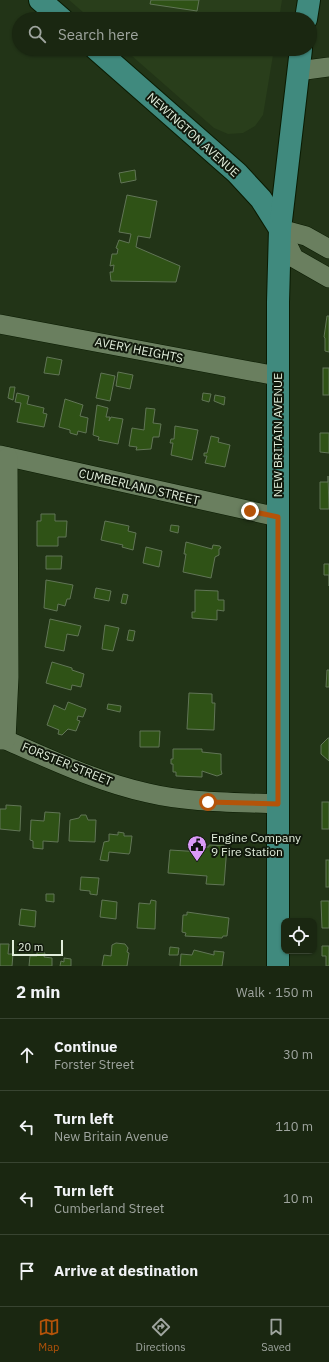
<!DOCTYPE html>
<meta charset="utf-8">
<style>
body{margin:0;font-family:"IBM Plex Sans",sans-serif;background:#27331f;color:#f1f3f6}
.controls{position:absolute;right:12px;bottom:12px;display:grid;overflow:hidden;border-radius:8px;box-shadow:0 1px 3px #0004}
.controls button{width:36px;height:36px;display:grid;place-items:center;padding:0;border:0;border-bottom:1px solid #384431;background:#1a2711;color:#f1f3f6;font:20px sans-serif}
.scale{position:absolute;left:12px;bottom:10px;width:51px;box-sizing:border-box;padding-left:4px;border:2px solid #e1eddb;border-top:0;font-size:11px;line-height:14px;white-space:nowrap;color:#e1eddb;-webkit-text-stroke:3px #11190c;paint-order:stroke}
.stop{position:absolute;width:12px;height:12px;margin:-9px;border:3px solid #b45309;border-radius:50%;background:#fff}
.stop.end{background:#b45309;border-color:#fff;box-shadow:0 1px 4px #0008}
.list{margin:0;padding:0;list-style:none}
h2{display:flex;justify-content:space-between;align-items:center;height:52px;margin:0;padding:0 16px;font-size:17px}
h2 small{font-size:13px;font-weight:400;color:#9fa59f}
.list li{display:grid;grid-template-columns:26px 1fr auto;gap:12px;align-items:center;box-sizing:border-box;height:72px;padding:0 16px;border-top:1px solid #384431}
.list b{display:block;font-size:15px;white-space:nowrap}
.list p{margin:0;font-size:13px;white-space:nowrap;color:#9fa59f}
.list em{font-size:13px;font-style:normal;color:#9fa59f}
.icon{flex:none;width:22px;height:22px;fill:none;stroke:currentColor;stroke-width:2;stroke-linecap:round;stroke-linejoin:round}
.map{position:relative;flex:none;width:329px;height:966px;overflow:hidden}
.search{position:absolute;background:#1a2711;box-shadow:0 1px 3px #0004;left:12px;right:12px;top:12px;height:44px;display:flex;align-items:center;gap:10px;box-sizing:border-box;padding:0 14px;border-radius:22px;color:#9fa59f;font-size:15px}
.sheet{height:340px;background:#1a2711}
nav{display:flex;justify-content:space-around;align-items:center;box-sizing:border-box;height:56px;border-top:1px solid #384431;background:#1a2711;font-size:11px;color:#9fa59f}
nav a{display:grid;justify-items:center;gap:2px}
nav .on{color:#b45309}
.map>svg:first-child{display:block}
.built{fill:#293e1b}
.building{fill:#2f5216;stroke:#617556}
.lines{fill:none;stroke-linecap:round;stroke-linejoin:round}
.minor-casing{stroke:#0a1b02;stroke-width:20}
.major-casing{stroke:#0a1b02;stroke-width:24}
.minor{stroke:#6a7f5f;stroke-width:19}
.major{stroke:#408a7e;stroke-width:22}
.route{stroke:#b45309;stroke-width:5}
.labels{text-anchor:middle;stroke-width:4;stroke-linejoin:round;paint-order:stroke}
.street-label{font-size:12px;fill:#e1eddb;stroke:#11190c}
.poi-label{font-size:12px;fill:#e1eddb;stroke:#11190c;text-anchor:start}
</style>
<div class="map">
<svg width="329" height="966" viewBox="0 0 329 966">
<rect width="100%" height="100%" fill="#223417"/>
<g class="built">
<polygon points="69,0 282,0 279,19 91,19"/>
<polygon points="124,49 274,49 263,115 255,126 243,133 228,134 214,128"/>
</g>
<g class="building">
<polygon points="151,0 199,0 197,11 150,4"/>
<polygon points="135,170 136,180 121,183 119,173"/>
<polygon points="127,195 157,201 150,238 138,236 136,247 180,266 176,282 111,281 110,272 113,272 114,265 110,266 112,254 117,254 118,249 116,248 119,240 129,243 131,234 119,232"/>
<polygon points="327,316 329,316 329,352 325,351 325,338 324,337"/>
<polygon points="47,357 62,360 59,375 44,373"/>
<rect x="323" y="368" width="6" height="27"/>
<polygon points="118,372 133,375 130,389 116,386"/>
<polygon points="101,373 115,376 110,401 96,398"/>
<polygon points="10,387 15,387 13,400 8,398"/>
<polygon points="17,393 29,396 27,404 44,408 43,413 47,414 44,427 17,422 21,403 15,402"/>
<polygon points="203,393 211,394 209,402 202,400"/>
<polygon points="215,395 225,397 224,405 214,401"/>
<polygon points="65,399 83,405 80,416 88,418 86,433 78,431 77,435 70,433 70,430 59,427"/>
<polygon points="97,405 108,408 106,417 110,417 109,421 111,417 123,419 118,444 98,440 99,437 93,435"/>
<polygon points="146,408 155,409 153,423 161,424 159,437 153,437 151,449 136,450 137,447 129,446 132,428 144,430"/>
<polygon points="175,426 198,430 192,460 171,455 173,443 170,443 171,439 174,439"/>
<polygon points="320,433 329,433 329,453 320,452"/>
<polygon points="211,436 219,438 218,442 230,445 225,467 205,463 207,456 204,456 204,453 207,453"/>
<polygon points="328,476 329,509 320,509 320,482 328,482"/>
<polygon points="41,514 55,514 55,521 67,521 66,537 58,537 58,546 37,546 37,521 41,521"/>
<polygon points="105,521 129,526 128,531 136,533 133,550 122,547 123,545 101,540"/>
<polygon points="171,525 179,526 178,533 170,531"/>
<polygon points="186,542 212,549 213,545 220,546 221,548 219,549 219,555 215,557 211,578 183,572 186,554 184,554"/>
<polygon points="146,547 162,551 159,567 143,563"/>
<polygon points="46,556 62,556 61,569 46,569"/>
<polygon points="324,564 329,564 329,586 329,575 324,575"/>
<polygon points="46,580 73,585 70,599 67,599 65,606 58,604 57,611 44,608"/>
<polygon points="96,588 111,591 109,601 94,598"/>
<polygon points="195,590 218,591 218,600 224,600 224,611 217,610 217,620 192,618 192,612 195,612"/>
<polygon points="123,594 128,595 126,604 121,603"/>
<polygon points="50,619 81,626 78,636 67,634 64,651 45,647"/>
<polygon points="105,625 119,628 113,651 102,649"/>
<polygon points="129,630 135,631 133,641 127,640"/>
<polygon points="52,662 72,668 72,670 84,674 81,687 72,685 71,690 46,683"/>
<polygon points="327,670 329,670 329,687 326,687"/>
<polygon points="189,693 212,694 212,703 215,703 214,730 187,729"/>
<polygon points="68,702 86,709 83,717 78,716 77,720 80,721 76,731 68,729 62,735 58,734 59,730 47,725 54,705 65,710"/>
<polygon points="108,704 121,706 120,712 107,709"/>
<polygon points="140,731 160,731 159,747 140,747"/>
<polygon points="328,738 329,738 329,761 321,754 321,745"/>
<polygon points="173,749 202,749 202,752 221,754 221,770 222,774 217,776 202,771 202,777 176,776 176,772 173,772 173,764 171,764 171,759 173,759"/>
<rect x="322" y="802" width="7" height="27"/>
<polygon points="6,805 21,806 20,831 0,829 0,809 6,809"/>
<polygon points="45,812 60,813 58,842 43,841 43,849 33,848 33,841 30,840 31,820 44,821"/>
<polygon points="81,815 86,815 88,820 96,820 95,842 69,841 70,820 79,818"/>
<polygon points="118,832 124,833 124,836 132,836 130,852 129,854 109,852 108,861 100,860 104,842 109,841 109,834 118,835"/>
<polygon points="209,845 227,846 224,885 206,884 207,876 168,873 170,850 202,852 203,847 209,847"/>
<rect x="326" y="860" width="3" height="27"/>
<polygon points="81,877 99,878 97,895 90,894 90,891 80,890"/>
<polygon points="46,894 54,894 54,902 46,901"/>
<polygon points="102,900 117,902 116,919 100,917"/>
<polygon points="151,900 156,901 155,929 137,928 139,903 150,904"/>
<polygon points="321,901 329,901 329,928 322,928"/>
<polygon points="21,909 36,911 35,927 19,925"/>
<polygon points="187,912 229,918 227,936 223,936 222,938 185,936 186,933 182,932 183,915 187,915"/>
<polygon points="116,943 125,944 128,948 127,952 129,953 127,966 102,966 104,955 111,956 112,945"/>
<polygon points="0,944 9,944 8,954 13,954 12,966 0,966"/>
<polygon points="322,946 329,946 329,966 326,966 326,956 322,956"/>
<polygon points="170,947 179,948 178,955 169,955"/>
<polygon points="194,950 214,955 214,951 224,952 222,966 180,966 181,954 192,955"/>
<polygon points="37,952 45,953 44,957 52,958 52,966 29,966 30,956 37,956"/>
<polygon points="64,958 71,959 71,966 60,966 61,961 64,962"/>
</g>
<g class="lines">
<defs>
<g id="minor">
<polyline points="298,71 329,67"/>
<polyline points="280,229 294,258 329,278"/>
<polyline points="280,229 306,236 329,249"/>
<polyline points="0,324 277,376"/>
<polyline points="0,455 278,517"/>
<path d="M0,740H6C52,760 98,782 148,793C190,803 235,802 278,804"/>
<polyline points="6,740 9,677 8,457"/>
</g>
<g id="major">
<polyline points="40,0 62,19"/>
<polyline points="306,19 309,0"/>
<polyline points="96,49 237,173 261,199 280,229"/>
<polyline points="278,966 278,302 280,229 301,49"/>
</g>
</defs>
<use href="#minor" class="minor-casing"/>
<use href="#major" class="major-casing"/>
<use href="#minor" class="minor"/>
<use href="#major" class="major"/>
</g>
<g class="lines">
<polyline class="route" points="208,802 278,804 278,517 250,511"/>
</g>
<defs>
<symbol id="civic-pin" viewBox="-11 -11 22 30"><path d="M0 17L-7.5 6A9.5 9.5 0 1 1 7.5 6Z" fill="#da9af7" stroke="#11190c"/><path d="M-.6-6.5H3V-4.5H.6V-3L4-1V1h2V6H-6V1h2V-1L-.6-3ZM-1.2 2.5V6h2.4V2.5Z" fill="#111"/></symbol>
</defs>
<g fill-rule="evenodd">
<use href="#civic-pin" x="186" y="834" width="22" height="30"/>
</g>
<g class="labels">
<g class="street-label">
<text transform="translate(193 135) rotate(42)" y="4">NEWINGTON AVENUE</text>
<text transform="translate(139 350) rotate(11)" y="4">AVERY HEIGHTS</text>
<text transform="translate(278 435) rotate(-90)" y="4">NEW BRITAIN AVENUE</text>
<text transform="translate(139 487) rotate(13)" y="4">CUMBERLAND STREET</text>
<text transform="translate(67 764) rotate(22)" y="4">FORSTER STREET</text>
</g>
<g class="poi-label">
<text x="211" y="842">Engine Company<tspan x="211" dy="14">9 Fire Station</tspan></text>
</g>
</g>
</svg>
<div class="controls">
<button><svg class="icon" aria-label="locate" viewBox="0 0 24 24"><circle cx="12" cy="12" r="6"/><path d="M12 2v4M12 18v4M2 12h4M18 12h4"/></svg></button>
</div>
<div class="scale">20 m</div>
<div class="stop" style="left:208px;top:802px"></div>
<div class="stop end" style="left:250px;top:511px"></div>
<div class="search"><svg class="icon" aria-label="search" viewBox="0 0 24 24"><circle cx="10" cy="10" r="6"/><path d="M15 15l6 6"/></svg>Search here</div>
</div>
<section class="sheet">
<h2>2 min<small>Walk · 150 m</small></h2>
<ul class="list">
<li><svg class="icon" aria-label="ahead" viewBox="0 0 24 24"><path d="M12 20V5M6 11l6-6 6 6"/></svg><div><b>Continue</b><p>Forster Street</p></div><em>30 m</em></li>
<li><svg class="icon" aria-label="left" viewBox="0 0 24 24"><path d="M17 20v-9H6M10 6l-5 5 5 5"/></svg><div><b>Turn left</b><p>New Britain Avenue</p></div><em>110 m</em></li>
<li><svg class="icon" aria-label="left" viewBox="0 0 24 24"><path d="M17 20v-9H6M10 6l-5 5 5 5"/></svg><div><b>Turn left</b><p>Cumberland Street</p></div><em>10 m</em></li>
<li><svg class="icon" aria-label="arrive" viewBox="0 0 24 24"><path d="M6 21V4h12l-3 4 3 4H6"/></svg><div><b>Arrive at destination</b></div></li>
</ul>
</section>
<nav>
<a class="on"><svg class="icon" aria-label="map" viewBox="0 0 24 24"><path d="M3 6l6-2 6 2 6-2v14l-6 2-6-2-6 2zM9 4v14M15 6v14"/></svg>Map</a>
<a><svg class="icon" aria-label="directions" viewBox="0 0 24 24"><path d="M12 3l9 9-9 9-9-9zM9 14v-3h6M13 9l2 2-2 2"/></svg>Directions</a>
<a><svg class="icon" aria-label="saved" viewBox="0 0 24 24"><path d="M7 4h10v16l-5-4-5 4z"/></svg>Saved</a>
</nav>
